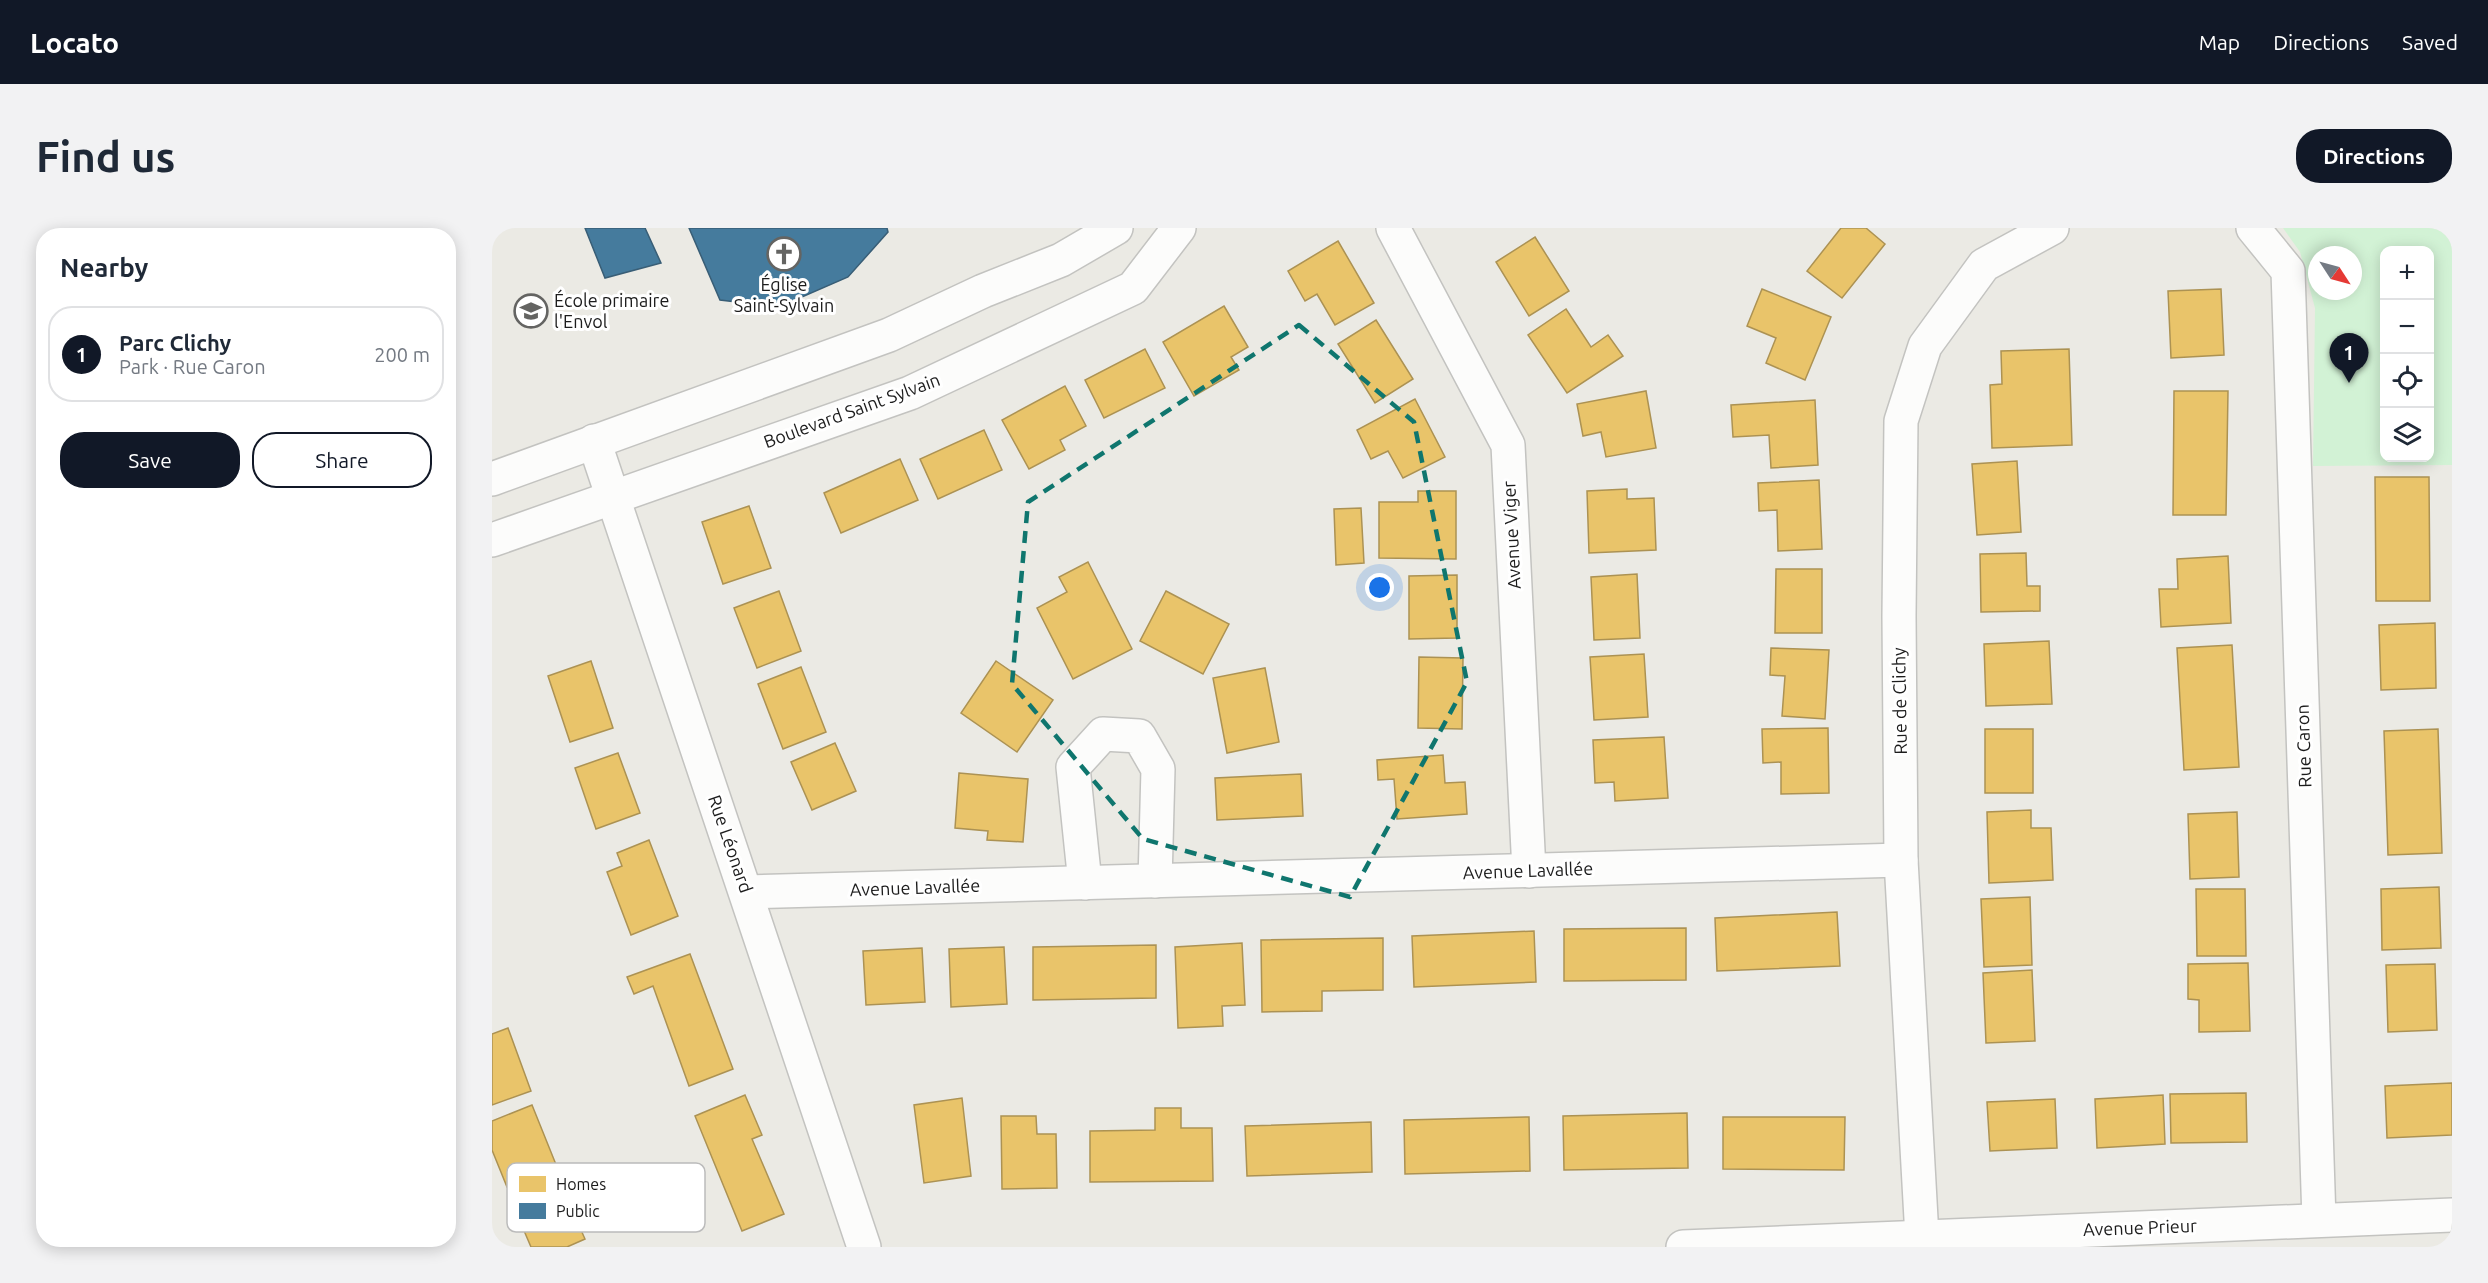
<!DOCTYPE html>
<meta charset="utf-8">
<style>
body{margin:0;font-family:Ubuntu,sans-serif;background:#f2f2f3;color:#1f2937}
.controls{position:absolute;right:18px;top:18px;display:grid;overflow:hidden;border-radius:12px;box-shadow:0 3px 15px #0003}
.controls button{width:54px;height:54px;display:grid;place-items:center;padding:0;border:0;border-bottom:2px solid #e0e1e3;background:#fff;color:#1f2937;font:30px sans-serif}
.compass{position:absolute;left:1816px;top:18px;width:54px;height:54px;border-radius:50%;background:#fff;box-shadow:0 3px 15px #0003;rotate:126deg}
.you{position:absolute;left:888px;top:360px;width:21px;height:21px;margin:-15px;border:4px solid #fff;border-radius:50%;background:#1a73e8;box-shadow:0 0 0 9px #1a73e833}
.badge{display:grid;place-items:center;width:39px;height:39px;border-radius:50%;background:#111827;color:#fff;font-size:20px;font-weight:700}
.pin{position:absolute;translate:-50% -50px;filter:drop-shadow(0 2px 3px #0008)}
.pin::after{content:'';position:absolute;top:32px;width:21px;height:18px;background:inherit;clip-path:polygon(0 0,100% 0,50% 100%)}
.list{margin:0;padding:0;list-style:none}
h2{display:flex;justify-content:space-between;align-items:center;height:78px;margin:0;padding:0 24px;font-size:26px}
h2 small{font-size:20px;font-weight:400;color:#747a83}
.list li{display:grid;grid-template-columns:39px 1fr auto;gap:18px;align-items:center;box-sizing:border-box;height:96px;margin:0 12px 12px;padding:0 12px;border:2px solid #e0e1e3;border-radius:24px}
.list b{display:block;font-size:22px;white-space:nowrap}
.list p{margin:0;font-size:20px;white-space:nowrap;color:#747a83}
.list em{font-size:20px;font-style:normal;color:#747a83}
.actions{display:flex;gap:12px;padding:18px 24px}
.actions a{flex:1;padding:14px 0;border:2px solid #111827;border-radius:24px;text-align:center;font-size:21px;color:#111827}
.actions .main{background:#111827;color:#fff}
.icon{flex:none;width:33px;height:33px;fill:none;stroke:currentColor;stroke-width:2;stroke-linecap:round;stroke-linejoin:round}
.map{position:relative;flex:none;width:1960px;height:1019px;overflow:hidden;border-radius:24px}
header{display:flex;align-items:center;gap:36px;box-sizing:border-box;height:84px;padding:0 30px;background:#111827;color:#fff}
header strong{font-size:28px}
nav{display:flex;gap:33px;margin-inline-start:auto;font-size:21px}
.intro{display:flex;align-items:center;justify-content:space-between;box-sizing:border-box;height:144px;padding:0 36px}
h1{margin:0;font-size:42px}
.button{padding:15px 27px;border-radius:24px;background:#111827;color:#fff;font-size:21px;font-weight:700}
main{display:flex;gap:36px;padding:0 36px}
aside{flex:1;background:#fff;border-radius:24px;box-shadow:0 3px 15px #0003}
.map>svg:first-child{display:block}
.park{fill:#d2f2d5;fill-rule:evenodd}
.homes{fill:#e9c46a;stroke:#ac9253;stroke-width:1.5}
.public{fill:#457b9d;stroke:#395e76;stroke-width:1.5}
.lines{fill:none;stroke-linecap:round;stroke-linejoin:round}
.minor-casing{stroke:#c3c3c0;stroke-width:36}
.minor{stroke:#fcfcfb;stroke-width:33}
.marked{fill:none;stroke:#0f766e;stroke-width:4.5;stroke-dasharray:12 8;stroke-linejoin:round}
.labels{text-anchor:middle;stroke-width:6;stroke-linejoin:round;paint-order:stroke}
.poi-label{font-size:18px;fill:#1c1c1c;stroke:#fff}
.street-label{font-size:18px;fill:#1c1c1c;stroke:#fff}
.key{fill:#fff;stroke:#bbb;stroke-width:1.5}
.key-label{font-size:16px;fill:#1c1c1c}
</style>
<header>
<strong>Locato</strong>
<nav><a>Map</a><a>Directions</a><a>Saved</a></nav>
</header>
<div class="intro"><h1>Find us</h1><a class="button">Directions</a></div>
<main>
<aside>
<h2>Nearby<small></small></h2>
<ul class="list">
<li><span class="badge">1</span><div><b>Parc Clichy</b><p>Park · Rue Caron</p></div><em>200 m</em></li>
</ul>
<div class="actions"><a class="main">Save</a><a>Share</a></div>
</aside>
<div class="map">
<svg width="1960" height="1019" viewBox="0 0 1960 1019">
<rect width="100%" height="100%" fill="#ebeae4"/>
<path class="park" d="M1791,0H1960V237L1821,238L1823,80L1808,24ZM1892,22H1938V230H1892ZM1825,27H1861V63H1825Z"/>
<g class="homes">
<polygon points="1349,0 1374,0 1393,16 1350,70 1315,43"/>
<polygon points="1043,9 1077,63 1037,88 1004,34"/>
<polygon points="846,13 882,75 843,97 825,66 813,73 796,43"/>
<polygon points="1270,61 1339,89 1313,152 1274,135 1284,110 1255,98"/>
<polygon points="1729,61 1732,127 1679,130 1676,63"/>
<polygon points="732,78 756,119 739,129 747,142 702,168 671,114"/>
<polygon points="1074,81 1099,119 1116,107 1131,128 1075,165 1036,107"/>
<polygon points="884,92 921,151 883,175 846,116"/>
<polygon points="653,121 673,160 612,190 593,152"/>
<polygon points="1577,121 1580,217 1500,220 1498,157 1510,156 1509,123"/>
<polygon points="573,158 594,198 568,212 573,222 537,241 510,192"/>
<polygon points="1154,163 1164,220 1114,229 1109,204 1091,208 1085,176"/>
<polygon points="1682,163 1736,163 1734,287 1681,287"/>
<polygon points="923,171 953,229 911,250 896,223 879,231 865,202"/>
<polygon points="1323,172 1326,237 1279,240 1277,207 1241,209 1239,177"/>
<polygon points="492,202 510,242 446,271 428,231"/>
<polygon points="408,231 426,272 349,305 332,265"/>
<polygon points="1525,233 1529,304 1485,307 1480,236"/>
<polygon points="1883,249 1937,249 1938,373 1884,373"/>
<polygon points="1327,252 1330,321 1286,323 1285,282 1267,283 1266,255"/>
<polygon points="1135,261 1135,271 1162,270 1164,322 1097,325 1095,263"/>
<polygon points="926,263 964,263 964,331 887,330 887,274 926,274"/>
<polygon points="257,278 279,340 231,356 210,294"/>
<polygon points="869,280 872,335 844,337 842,281"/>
<polygon points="1534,325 1535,358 1548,358 1548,383 1489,384 1488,326"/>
<polygon points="1736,328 1739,395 1669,399 1667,361 1686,361 1685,331"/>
<polygon points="596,334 640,421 581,451 545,380 575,364 567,349"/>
<polygon points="1284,341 1330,341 1330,405 1283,405"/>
<polygon points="1145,346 1148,410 1102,412 1099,349"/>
<polygon points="965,347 965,410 917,411 917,348"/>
<polygon points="287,363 309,423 265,440 242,380"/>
<polygon points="674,363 737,396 711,446 648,413"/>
<polygon points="1943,395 1944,460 1889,462 1887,397"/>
<polygon points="1557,413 1560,476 1494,478 1492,416"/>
<polygon points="1740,417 1747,539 1692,542 1685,420"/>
<polygon points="1279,420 1337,422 1333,491 1290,488 1293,448 1278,447"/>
<polygon points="1152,426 1156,489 1102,492 1098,429"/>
<polygon points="927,429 971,430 970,501 926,500"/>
<polygon points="99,433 121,500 78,514 56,448"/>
<polygon points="504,433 561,472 525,524 469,485"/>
<polygon points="309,439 334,504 291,521 266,456"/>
<polygon points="773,440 787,514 735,525 721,450"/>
<polygon points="1336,500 1337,565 1289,566 1289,534 1271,535 1270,501"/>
<rect x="1493" y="501" width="48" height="64"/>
<polygon points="1946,501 1950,625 1896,627 1892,503"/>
<polygon points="1172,509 1176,570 1123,573 1122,554 1103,555 1101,512"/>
<polygon points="343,515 364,563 320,582 299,534"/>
<polygon points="126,525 148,585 104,601 83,540"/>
<polygon points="951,527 953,555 973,554 975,586 905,591 902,551 886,552 885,532"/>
<polygon points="467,545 536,551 531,614 495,612 496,603 463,600"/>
<polygon points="809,546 811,588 725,592 723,550"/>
<polygon points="1539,582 1539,600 1559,600 1561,652 1497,655 1495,584"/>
<polygon points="1745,584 1747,649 1698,651 1696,586"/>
<polygon points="157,612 186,688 139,707 115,644 130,638 125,625"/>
<polygon points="1947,659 1949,720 1890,722 1889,661"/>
<polygon points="1704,661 1753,661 1754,728 1705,728"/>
<polygon points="1538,669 1540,737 1492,739 1489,671"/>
<polygon points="1345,684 1348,738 1225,743 1223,690"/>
<polygon points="1194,700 1194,752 1072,753 1072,701"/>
<polygon points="1042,703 1044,754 922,759 920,708"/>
<polygon points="891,710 891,762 830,763 830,783 770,784 769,712"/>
<polygon points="750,715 753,777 730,778 731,798 686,800 683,719"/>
<polygon points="664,717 664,770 541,772 541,719"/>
<polygon points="512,719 515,776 459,779 457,721"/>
<polygon points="430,720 433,774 374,777 371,723"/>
<polygon points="198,726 241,841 197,858 161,758 142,766 135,749"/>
<polygon points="1756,735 1758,803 1707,804 1707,772 1696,771 1696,736"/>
<polygon points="1943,736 1945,802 1896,804 1894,737"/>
<polygon points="1540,742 1543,813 1494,815 1491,745"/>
<polygon points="16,800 39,863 0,877 0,806"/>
<polygon points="1960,855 1960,907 1895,910 1893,858"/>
<polygon points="1754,865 1755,914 1679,915 1678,866"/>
<polygon points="253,867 270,907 260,911 292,986 250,1003 203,888"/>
<polygon points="1671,867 1673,916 1605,920 1603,871"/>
<polygon points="470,870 479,948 432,955 422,877"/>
<polygon points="1563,871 1565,920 1498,923 1495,874"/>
<polygon points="40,877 65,939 15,959 0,922 0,893"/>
<polygon points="663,880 689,880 689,900 720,900 721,953 598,954 598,903 663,902"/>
<polygon points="1195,885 1196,940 1072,942 1071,888"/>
<polygon points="509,888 544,888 545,906 564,906 565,960 510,961"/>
<polygon points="1037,889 1038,943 913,946 912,892"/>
<polygon points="1231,889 1353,889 1352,942 1231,941"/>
<polygon points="879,894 880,944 755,948 753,898"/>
<polygon points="66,950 93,1011 75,1019 39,1019 18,970"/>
</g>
<g class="public">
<polygon points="93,0 153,0 169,35 113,50"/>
<polygon points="197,0 395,0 396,4 356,49 287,79 228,72"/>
</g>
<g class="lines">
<defs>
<g id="minor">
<polyline points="901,0 1016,217 1037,643"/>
<polyline points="1761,0 1796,43 1827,992"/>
<polyline points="102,213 372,1019"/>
<polyline points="0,251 397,107 491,63 569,32 624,0"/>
<polyline points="0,312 418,165 641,60 687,0"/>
<polyline points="593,655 581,539 611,506 647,508 666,541 663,653"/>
<polyline points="254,664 1409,632"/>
<polyline points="1430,1009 1409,632 1407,388 1409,193 1433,118 1492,37 1560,0"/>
<polyline points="1191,1019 1960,987"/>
</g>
</defs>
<use href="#minor" class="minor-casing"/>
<use href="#minor" class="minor"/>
</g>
<path class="marked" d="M807,97L922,194L975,454L858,669L651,611L520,456L536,274Z"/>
<defs>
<symbol id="church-ring" viewBox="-11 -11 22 22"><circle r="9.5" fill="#fff" stroke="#646462" stroke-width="1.5"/><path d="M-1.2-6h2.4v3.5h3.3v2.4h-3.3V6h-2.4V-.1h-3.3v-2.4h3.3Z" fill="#646462"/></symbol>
<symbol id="school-ring" viewBox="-11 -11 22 22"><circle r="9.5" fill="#fff" stroke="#646462" stroke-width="1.5"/><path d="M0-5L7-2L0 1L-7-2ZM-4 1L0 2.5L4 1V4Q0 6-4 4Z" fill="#646462"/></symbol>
</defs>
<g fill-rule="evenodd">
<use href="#church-ring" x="273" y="7" width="38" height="38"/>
<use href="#school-ring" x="20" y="64" width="38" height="38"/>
</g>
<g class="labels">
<g class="poi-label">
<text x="292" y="63">Église<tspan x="292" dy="21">Saint-Sylvain</tspan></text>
<text x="62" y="79" text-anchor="start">École primaire<tspan x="62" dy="21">l'Envol</tspan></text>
</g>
<g class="street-label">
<text transform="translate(360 183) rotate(-20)" y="6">Boulevard Saint Sylvain</text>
<text transform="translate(1020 307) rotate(-93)" y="6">Avenue Viger</text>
<text transform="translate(1408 473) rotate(-91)" y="6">Rue de Clichy</text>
<text transform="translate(1812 518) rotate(-92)" y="6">Rue Caron</text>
<text transform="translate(238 616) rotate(71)" y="6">Rue Léonard</text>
<text transform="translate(1036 643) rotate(-2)" y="6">Avenue Lavallée</text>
<text transform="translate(423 660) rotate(-2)" y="6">Avenue Lavallée</text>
<text transform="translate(1648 1000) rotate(-2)" y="6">Avenue Prieur</text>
</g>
</g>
<rect x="15" y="935" width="198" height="69" rx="9" class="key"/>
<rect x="27" y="948" width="27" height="16" fill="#e9c46a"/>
<rect x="27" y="975" width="27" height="16" fill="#457b9d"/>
<g class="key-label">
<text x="64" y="962">Homes</text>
<text x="64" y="989">Public</text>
</g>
</svg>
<div class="controls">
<button>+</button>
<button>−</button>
<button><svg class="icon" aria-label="locate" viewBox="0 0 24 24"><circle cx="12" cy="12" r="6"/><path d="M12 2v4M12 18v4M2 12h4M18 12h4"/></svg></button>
<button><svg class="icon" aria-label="layers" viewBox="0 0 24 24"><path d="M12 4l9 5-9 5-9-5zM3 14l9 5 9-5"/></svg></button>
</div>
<svg class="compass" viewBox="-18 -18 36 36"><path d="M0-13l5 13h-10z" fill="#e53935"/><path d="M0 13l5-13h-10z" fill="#747a83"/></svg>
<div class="you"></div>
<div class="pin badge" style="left:1857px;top:155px">1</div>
</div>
</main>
